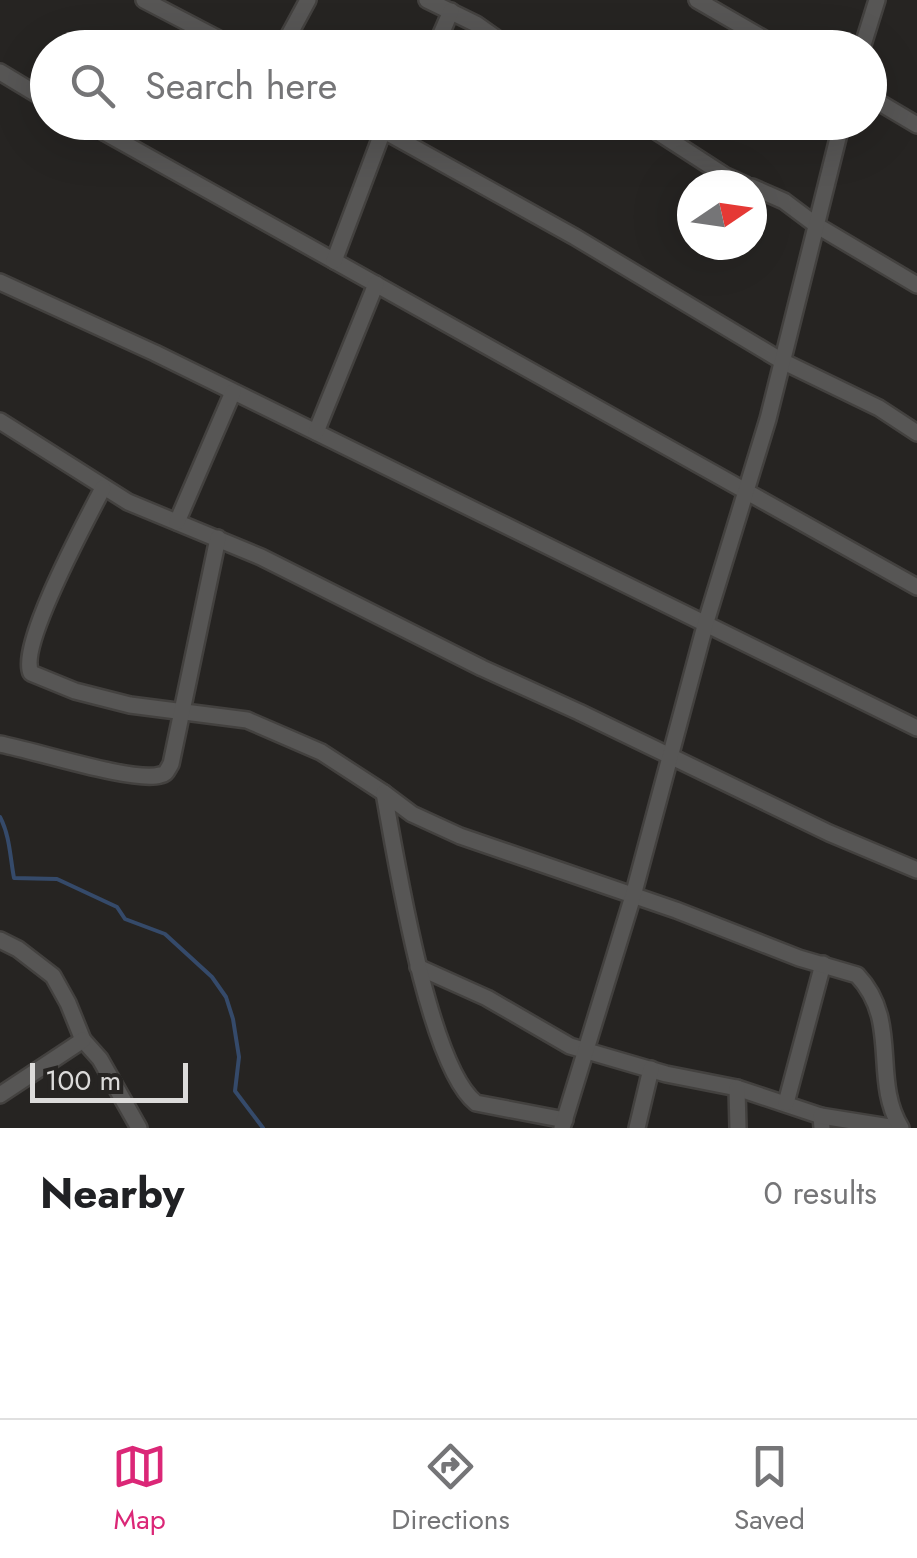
<!DOCTYPE html>
<style>
body{margin:0;font-family:Jost,sans-serif;background:#f2f2f2;color:#202124}
.compass{position:absolute;left:677px;top:170px;width:90px;height:90px;border-radius:50%;background:#fff;box-shadow:0 10px 40px #0002;rotate:77deg}
.scale{position:absolute;left:30px;bottom:25px;width:158px;box-sizing:border-box;padding-left:10px;border:5px solid #dcdbda;border-top:0;font-size:28px;line-height:35px;white-space:nowrap;color:#dcdbda;-webkit-text-stroke:8px #262422;paint-order:stroke}
.list{margin:0;padding:0;list-style:none}
h2{display:flex;justify-content:space-between;align-items:center;height:130px;margin:0;padding:0 40px;font-size:42px}
h2 small{font-size:32px;font-weight:400;color:#757577}
.icon{flex:none;width:55px;height:55px;fill:none;stroke:currentColor;stroke-width:2;stroke-linecap:round;stroke-linejoin:round}
.map{position:relative;flex:none;width:917px;height:1128px;overflow:hidden}
.search{position:absolute;background:#fff;box-shadow:0 10px 40px #0002;left:30px;right:30px;top:30px;height:110px;display:flex;align-items:center;gap:25px;box-sizing:border-box;padding:0 35px;border-radius:55px;color:#757577;font-size:38px}
.sheet{height:290px;background:#fff}
nav{display:flex;justify-content:space-around;align-items:center;box-sizing:border-box;height:140px;border-top:2px solid #e0e0e0;background:#fff;font-size:28px;color:#757577}
nav a{display:grid;justify-items:center;gap:5px}
nav .on{color:#db2777}
.map>svg:first-child{display:block}
.lines{fill:none;stroke-linecap:round;stroke-linejoin:round}
.stream{stroke:#354a6a;stroke-width:4}
.minor-casing{stroke:#43413f;stroke-width:20}
.minor{stroke:#575655;stroke-width:15}
</style>
<div class="map">
<svg width="917" height="1128" viewBox="0 0 917 1128">
<rect width="100%" height="100%" fill="#262422"/>
<g class="lines">
<path class="stream" d="M0,817C10,836 10,857 14,878L57,879L117,907L125,919L165,934L212,977L226,997L233,1019L239,1057L235,1091L263,1128"/>
<defs>
<g id="minor">
<polyline points="144,0 236,48"/>
<polyline points="427,0 476,24 510,48"/>
<polyline points="697,0 780,48"/>
<polyline points="282,48 308,0"/>
<polyline points="435,48 451,11"/>
<polyline points="862,48 877,0"/>
<polyline points="0,72 48,101"/>
<polyline points="870,97 917,125"/>
<polyline points="86,122 917,587"/>
<polyline points="368,122 575,237 782,361 879,408 917,433"/>
<polyline points="642,122 724,175 746,185"/>
<polyline points="752,187 784,201 816,225 917,285"/>
<polyline points="334,261 383,131"/>
<polyline points="0,282 155,353 917,728"/>
<polyline points="0,421 128,502 261,557 482,668 579,712 829,833 917,870"/>
<polyline points="316,432 376,284"/>
<path d="M103,488C87,519 18,646 31,673L75,691L130,705L247,720L321,752L384,793"/>
<polyline points="177,522 233,392"/>
<path d="M0,744C33,750 134,783 160,775C167,774 167,770 171,764L218,538"/>
<polyline points="0,940 18,949 53,976 68,1003 83,1040 100,1059 139,1128"/>
<polyline points="418,967 487,998 570,1046 666,1074 737,1088 821,1116 822,1128"/>
<polyline points="737,1088 738,1128"/>
<polyline points="0,1095 83,1040"/>
<polyline points="786,1103 823,964"/>
<polyline points="821,1116 896,1128"/>
<path d="M565,1120L476,1103C428,1065 396,858 384,793L412,814L460,836L676,910L799,958L857,975C901,1021 871,1079 901,1128"/>
<polyline points="562,1128 633,896 706,622 768,419 842,122"/>
<polyline points="637,1128 651,1069"/>
</g>
</defs>
<use href="#minor" class="minor-casing"/>
<use href="#minor" class="minor"/>
</g>
</svg>
<svg class="compass" viewBox="-18 -18 36 36"><path d="M0-13l5 13h-10z" fill="#e53935"/><path d="M0 13l5-13h-10z" fill="#757577"/></svg>
<div class="scale">100 m</div>
<div class="search"><svg class="icon" aria-label="search" viewBox="0 0 24 24"><circle cx="10" cy="10" r="6"/><path d="M15 15l6 6"/></svg>Search here</div>
</div>
<section class="sheet">
<h2>Nearby<small>0 results</small></h2>
<ul class="list">
</ul>
</section>
<nav>
<a class="on"><svg class="icon" aria-label="map" viewBox="0 0 24 24"><path d="M3 6l6-2 6 2 6-2v14l-6 2-6-2-6 2zM9 4v14M15 6v14"/></svg>Map</a>
<a><svg class="icon" aria-label="directions" viewBox="0 0 24 24"><path d="M12 3l9 9-9 9-9-9zM9 14v-3h6M13 9l2 2-2 2"/></svg>Directions</a>
<a><svg class="icon" aria-label="saved" viewBox="0 0 24 24"><path d="M7 4h10v16l-5-4-5 4z"/></svg>Saved</a>
</nav>
